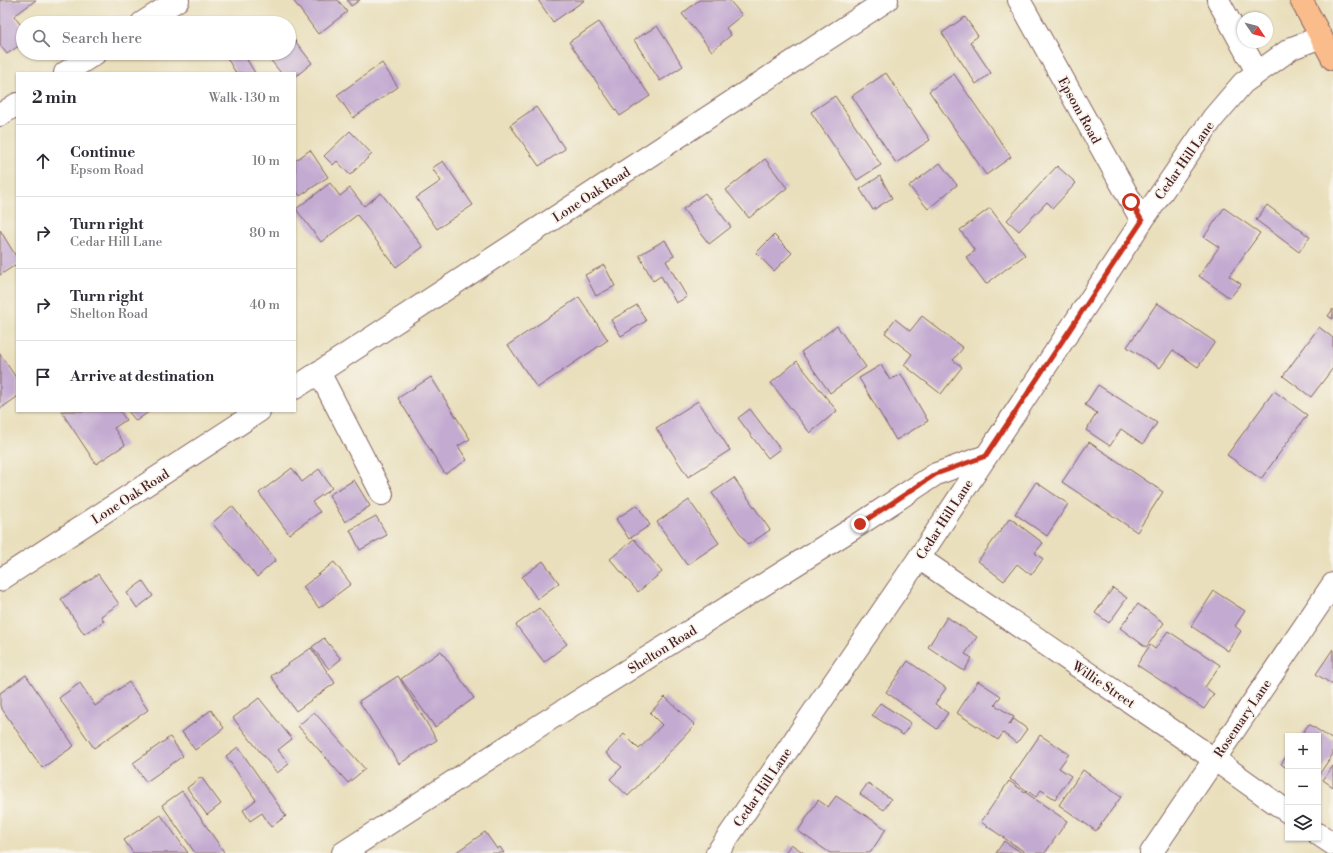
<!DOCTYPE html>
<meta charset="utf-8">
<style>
body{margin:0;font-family:"Libre Bodoni",serif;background:#f2f2f3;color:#2b2b33}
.controls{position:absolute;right:12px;bottom:12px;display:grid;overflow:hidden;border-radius:0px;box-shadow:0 1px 3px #0004}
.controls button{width:36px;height:36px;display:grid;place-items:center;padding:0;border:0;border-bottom:1px solid #e1e1e2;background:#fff;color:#2b2b33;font:20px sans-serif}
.compass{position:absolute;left:1237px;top:12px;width:36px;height:36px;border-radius:50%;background:#fff;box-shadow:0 1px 3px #0004;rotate:125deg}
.stop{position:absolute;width:12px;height:12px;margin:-9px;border:3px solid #c8321e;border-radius:50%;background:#fff}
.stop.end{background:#c8321e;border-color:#fff;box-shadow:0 1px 4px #0008}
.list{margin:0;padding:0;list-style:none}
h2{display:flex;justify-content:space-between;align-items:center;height:52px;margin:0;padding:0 16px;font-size:17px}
h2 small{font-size:13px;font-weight:400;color:#7c7c81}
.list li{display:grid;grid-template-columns:26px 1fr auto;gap:12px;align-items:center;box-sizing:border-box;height:72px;padding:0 16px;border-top:1px solid #e1e1e2}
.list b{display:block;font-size:15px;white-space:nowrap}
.list p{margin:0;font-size:13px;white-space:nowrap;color:#7c7c81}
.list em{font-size:13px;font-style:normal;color:#7c7c81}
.icon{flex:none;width:22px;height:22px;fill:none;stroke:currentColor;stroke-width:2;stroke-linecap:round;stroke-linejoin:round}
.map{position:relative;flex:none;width:1333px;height:853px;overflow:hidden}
.search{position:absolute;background:#fff;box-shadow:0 1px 3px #0004;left:16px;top:16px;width:280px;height:44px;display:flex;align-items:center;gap:10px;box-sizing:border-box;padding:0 14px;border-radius:22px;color:#7c7c81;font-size:15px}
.panel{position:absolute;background:#fff;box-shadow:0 1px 3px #0004;left:16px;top:72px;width:280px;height:340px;border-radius:0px}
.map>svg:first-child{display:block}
.building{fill:#c3aad1}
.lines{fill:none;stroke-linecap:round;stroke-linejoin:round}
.minor-casing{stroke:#82625e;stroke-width:24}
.major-casing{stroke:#82625e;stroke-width:24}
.minor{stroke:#fff;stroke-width:22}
.major{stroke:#fabc8b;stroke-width:22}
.route{stroke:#c8321e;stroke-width:5}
.labels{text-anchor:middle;stroke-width:3;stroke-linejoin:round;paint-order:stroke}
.street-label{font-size:13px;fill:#4a1f2b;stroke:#f7f3e8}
</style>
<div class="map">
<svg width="1333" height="853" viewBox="0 0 1333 853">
<rect width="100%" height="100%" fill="#f7f3e8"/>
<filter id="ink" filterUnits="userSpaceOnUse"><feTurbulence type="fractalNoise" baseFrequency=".025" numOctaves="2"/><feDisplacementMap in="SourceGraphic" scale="8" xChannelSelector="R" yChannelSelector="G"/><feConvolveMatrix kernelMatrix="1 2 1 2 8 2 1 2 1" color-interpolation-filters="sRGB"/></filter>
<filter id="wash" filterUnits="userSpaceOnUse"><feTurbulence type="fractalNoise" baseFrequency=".012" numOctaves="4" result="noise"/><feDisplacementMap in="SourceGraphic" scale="16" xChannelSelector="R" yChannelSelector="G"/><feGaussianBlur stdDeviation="0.9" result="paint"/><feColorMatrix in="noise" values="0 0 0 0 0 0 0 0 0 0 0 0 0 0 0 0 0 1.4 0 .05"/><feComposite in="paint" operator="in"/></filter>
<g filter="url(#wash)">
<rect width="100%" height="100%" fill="#e9dfbc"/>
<g id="blocks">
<g class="building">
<polygon points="0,0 36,0 14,16 23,28 23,43 7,54 0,45"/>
<polygon points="293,0 338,0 347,12 318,34"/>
<polygon points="347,0 360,0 351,6"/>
<polygon points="538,0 585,0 553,22"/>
<polygon points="699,0 729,0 742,15 726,28 731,35 712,51 682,14"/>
<polygon points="965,17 978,36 970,42 991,73 976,84 942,33"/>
<polygon points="599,22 650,96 620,116 569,42"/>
<polygon points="657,26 683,66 660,81 634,40"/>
<polygon points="289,33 312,63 295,77 295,73 281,73 265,53 289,53"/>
<polygon points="224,53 243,53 255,73 236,73"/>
<polygon points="382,63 398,87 353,118 337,95"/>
<polygon points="886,73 930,140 896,163 852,96"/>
<polygon points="954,74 1011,157 986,175 929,91"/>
<polygon points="835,96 881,165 857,180 811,112"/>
<polygon points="536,107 565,149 539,166 510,125"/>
<polygon points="350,131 372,154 350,175 337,161 333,165 324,156"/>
<polygon points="310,150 328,177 300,196 295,189 295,161"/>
<polygon points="765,159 787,188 749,218 726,190"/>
<polygon points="443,161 473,205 437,229 416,198 441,181 432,168"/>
<polygon points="940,163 957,185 928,209 909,186"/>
<polygon points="1057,166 1076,183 1053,208 1047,202 1019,231 1007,220"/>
<polygon points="880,176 892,198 873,210 860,189"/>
<polygon points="330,183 340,196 350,188 364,206 381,193 423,247 396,267 357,215 321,242 296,209"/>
<polygon points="705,193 731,227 709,244 683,209"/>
<polygon points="1267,205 1310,237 1299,252 1256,220"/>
<polygon points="990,208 1025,255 986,284 966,257 975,251 960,230"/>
<polygon points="1224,208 1260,233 1229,276 1241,284 1230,298 1199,276 1219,247 1204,237"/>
<polygon points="0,230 17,258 17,264 0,275"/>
<polygon points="774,235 792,253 774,271 756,253"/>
<polygon points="665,240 674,256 666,261 687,297 676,303 661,276 653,281 639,255"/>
<polygon points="604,265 615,286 596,296 585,275"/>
<polygon points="579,297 608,340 537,388 508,345"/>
<polygon points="1157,303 1215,342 1198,367 1173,350 1160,368 1127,347"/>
<polygon points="637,305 646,321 621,336 611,320"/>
<polygon points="1333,309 1333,319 1328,316"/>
<polygon points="922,316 963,348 953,360 962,367 941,394 904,365 912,354 885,333 895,319 910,331"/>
<polygon points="837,326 866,367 830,393 801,352"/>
<polygon points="1319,327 1333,338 1333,368 1311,397 1283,376"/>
<polygon points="0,354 17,379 17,397 0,409"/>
<polygon points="797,361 837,411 810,433 771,383"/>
<polygon points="881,365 890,380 901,374 928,421 896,440 859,378"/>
<polygon points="431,377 470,439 458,446 467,460 445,474 398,398"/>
<polygon points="1098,385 1157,423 1143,444 1121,429 1110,446 1086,430 1097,413 1085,405"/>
<polygon points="1274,391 1307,415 1261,479 1227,455"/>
<polygon points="698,401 730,450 688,477 656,428"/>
<polygon points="750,409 780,449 768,458 738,418"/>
<polygon points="61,411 120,411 126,420 114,428 125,445 96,464"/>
<polygon points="128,411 150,411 136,421"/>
<polygon points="1089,442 1163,492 1137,532 1062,482"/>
<polygon points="292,468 302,482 319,469 332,488 312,502 320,512 289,534 259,493"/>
<polygon points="734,478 770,530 748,545 712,493"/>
<polygon points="354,480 370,506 345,522 329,495"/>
<polygon points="1036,482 1068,504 1047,536 1015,514"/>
<polygon points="689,500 719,543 687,565 657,522"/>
<polygon points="637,505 650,525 629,539 616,519"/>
<polygon points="232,506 276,560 257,577 212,523"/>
<polygon points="376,516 387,535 360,550 350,530"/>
<polygon points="1010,518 1043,543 1035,553 1043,559 1031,575 1017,564 1004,581 978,561"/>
<polygon points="634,539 662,572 638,592 610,559"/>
<polygon points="543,561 559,583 537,599 522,577"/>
<polygon points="334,562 351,584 319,608 303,587"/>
<polygon points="98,574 119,604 101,616 104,621 84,634 61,599"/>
<polygon points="143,581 153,596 137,608 127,593"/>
<polygon points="1113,588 1127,598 1109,623 1095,613"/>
<polygon points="1214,591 1245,611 1235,626 1241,631 1228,651 1191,626"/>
<polygon points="1138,604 1164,623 1146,647 1120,628"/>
<polygon points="539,608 567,644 544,662 516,625"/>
<polygon points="947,617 977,637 965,654 972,658 964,671 928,647"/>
<polygon points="1168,631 1220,665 1205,687 1214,694 1204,709 1137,665 1150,645 1155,649"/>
<polygon points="324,638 341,659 329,669 312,647"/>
<polygon points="311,648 335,683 296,711 271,676"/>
<polygon points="1333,649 1333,685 1316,674"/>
<polygon points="441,651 474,698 435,727 401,679"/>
<polygon points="908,661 946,688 935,704 948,713 937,729 886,692"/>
<polygon points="26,675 74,746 42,768 0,706 0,693"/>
<polygon points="398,676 437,740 399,764 359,701"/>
<polygon points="978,681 1001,696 995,705 1014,717 1008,726 1014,719 1027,729 1017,743 1003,733 998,740 957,713"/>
<polygon points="129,682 148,710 94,748 59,698 80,683 95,706"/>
<polygon points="665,697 695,725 628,796 610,779 622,767 606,753 624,734 639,749 662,725 650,713"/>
<polygon points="259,698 292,739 278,750 289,764 277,773 233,718"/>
<polygon points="880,703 911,723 903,735 872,715"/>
<polygon points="211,710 224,728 195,750 182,732"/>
<polygon points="314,712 365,769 348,783 298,726"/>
<polygon points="1309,724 1333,740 1333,754 1318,776 1318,736 1300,736"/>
<polygon points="1040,735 1069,754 1059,768 1071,776 1055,799 1041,790 1036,797 1010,779"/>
<polygon points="170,737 183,756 146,782 133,763"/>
<polygon points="238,747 286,816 271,827 262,813 250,821 243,810 256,800 226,756"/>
<polygon points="1288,754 1288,769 1281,764"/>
<polygon points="1333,766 1333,787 1323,780"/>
<polygon points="1083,770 1121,797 1096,831 1059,805"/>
<polygon points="201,777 221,804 207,815 187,788"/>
<polygon points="1009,781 1067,821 1045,853 1026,853 981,822"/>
<polygon points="868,783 891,799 884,810 860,794"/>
<polygon points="182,791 224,852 222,853 195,853 162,805"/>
<polygon points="836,796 886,829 870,853 830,853 798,831 818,800 828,807"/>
<polygon points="161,815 188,853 133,853 124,840"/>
<polygon points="485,832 497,849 500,847 504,853 455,853"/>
<polygon points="1004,841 1022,853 996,853"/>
<polygon points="791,844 804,853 785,853"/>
</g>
</g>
</g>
<g filter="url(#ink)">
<use href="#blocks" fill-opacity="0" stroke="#82625e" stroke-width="1"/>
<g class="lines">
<defs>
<g id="minor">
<polyline points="1019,0 1142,221"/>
<polyline points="1218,0 1257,72"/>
<polyline points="142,23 178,0"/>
<polyline points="65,73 96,53"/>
<polyline points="0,115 17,104"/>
<polyline points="319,372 382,494"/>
<polyline points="295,388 887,0"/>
<polyline points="919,558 1214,759 1288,812"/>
<polyline points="0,580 259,411"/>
<polyline points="1318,834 1333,844"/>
<polyline points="343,853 542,724 860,524 936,474 986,456"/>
<polyline points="717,853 919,558 1142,221 1213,118 1243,83 1292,48 1321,37"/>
<polyline points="1151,853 1333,584"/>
</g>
<polyline id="major" points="1301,0 1333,59"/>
</defs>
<use href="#minor" class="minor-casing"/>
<use href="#major" class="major-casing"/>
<use href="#minor" class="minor"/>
<use href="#major" class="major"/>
</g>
</g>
<g class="lines" filter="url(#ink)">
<polyline class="route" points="860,524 936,474 986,456 1142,221 1131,202"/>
</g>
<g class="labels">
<g class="street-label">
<text transform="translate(1080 110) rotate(61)" y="5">Epsom Road</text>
<text transform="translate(1184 160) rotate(-55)" y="5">Cedar Hill Lane</text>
<text transform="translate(591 194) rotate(-33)" y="5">Lone Oak Road</text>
<text transform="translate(130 496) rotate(-33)" y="5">Lone Oak Road</text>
<text transform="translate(944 519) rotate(-57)" y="5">Cedar Hill Lane</text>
<text transform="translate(662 649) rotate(-32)" y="5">Shelton Road</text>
<text transform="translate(1104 684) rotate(34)" y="5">Willie Street</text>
<text transform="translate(1242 718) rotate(-56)" y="5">Rosemary Lane</text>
<text transform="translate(762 787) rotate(-56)" y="5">Cedar Hill Lane</text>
</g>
</g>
</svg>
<div class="controls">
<button>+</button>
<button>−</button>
<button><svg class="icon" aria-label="layers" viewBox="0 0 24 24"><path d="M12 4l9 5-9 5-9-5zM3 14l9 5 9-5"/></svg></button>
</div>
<svg class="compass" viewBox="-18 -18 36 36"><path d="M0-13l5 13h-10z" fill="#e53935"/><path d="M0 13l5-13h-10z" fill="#7c7c81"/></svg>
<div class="stop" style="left:1131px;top:202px"></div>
<div class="stop end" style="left:860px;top:524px"></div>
<div class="search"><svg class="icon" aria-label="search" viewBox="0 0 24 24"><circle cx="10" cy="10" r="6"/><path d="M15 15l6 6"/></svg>Search here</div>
<section class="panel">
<h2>2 min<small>Walk · 130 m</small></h2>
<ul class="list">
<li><svg class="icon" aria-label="ahead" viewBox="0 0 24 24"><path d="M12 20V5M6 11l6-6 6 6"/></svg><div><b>Continue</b><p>Epsom Road</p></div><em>10 m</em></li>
<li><svg class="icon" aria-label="right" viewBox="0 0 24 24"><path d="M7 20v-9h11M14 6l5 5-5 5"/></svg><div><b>Turn right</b><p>Cedar Hill Lane</p></div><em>80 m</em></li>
<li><svg class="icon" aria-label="right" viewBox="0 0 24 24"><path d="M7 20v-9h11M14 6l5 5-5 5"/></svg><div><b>Turn right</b><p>Shelton Road</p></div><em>40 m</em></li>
<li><svg class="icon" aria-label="arrive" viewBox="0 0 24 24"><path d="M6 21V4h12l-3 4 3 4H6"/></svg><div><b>Arrive at destination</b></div></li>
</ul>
</section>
</div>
